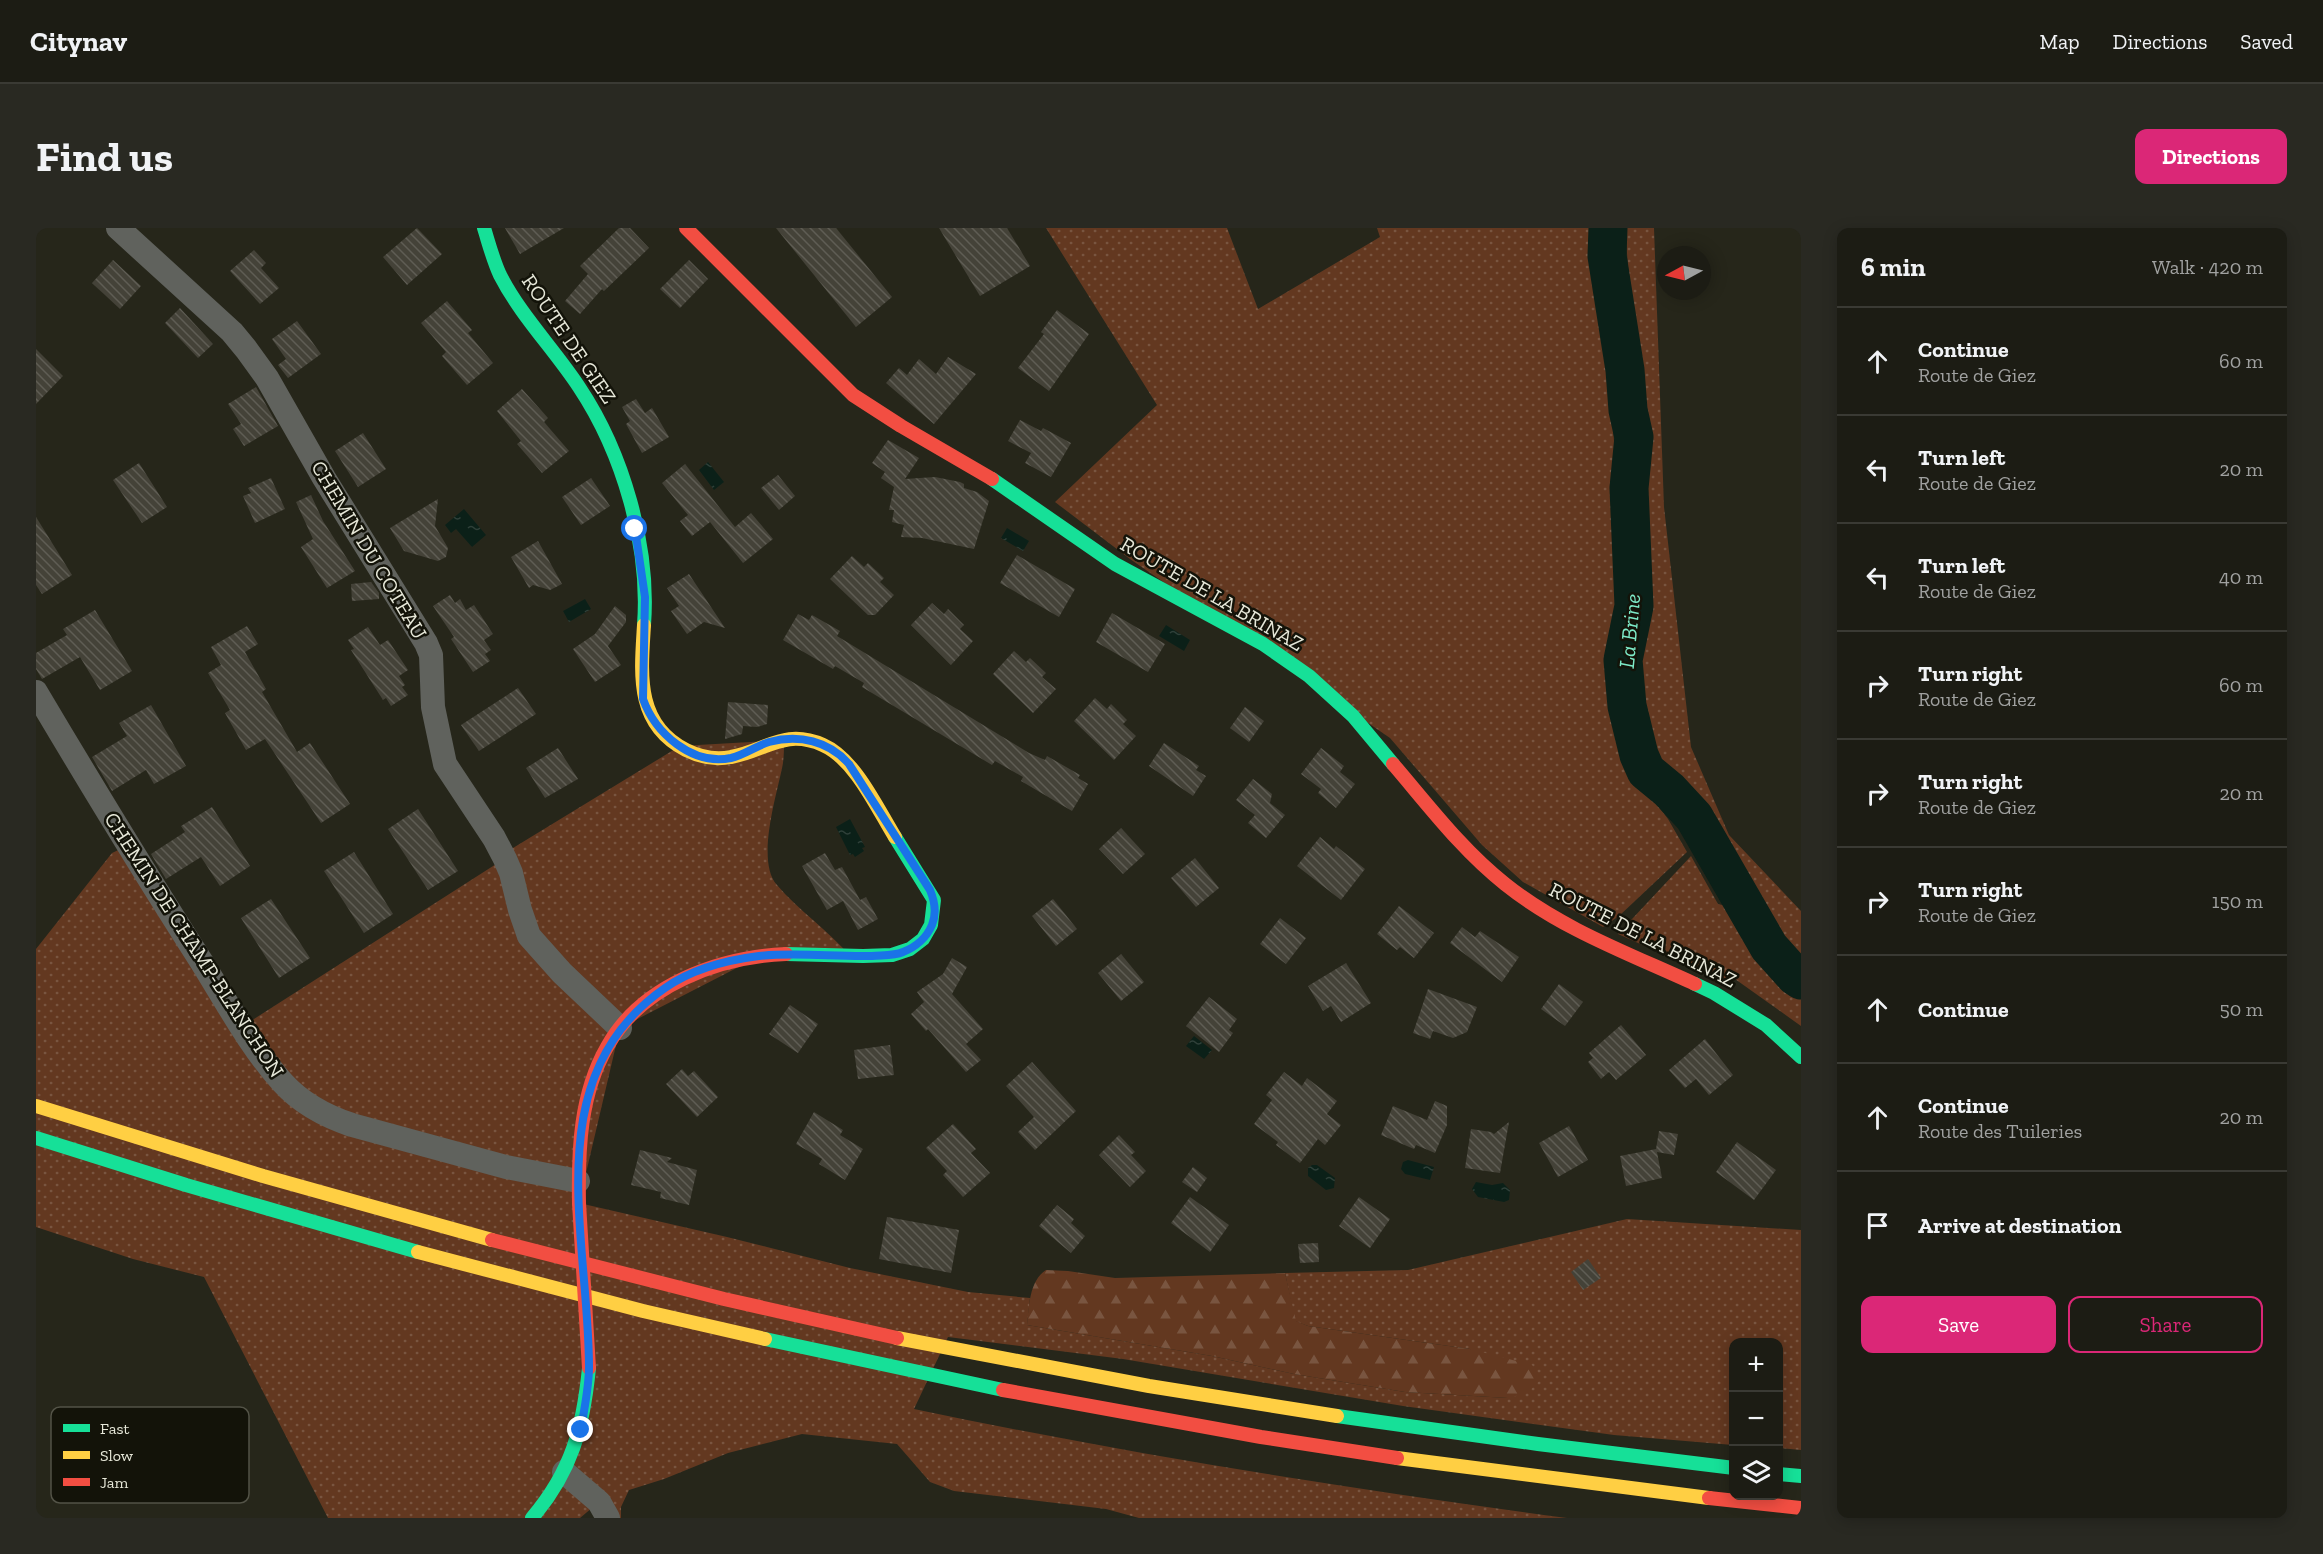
<!DOCTYPE html>
<meta charset="utf-8">
<style>
body{margin:0;font-family:"Zilla Slab",serif;background:#292922;color:#f1f3f6}
.controls{position:absolute;right:18px;bottom:18px;display:grid;overflow:hidden;border-radius:12px;box-shadow:0 3px 15px #0003}
.controls button{width:54px;height:54px;display:grid;place-items:center;padding:0;border:0;border-bottom:2px solid #3a3a34;background:#1c1c14;color:#f1f3f6;font:30px sans-serif}
.compass{position:absolute;left:1621px;top:18px;width:54px;height:54px;border-radius:50%;background:#1c1c14;box-shadow:0 3px 15px #0003;rotate:263deg}
.stop{position:absolute;width:18px;height:18px;margin:-14px;border:4px solid #1a73e8;border-radius:50%;background:#fff}
.stop.end{background:#1a73e8;border-color:#fff;box-shadow:0 2px 6px #0008}
.list{margin:0;padding:0;list-style:none}
h2{display:flex;justify-content:space-between;align-items:center;height:78px;margin:0;padding:0 24px;font-size:26px}
h2 small{font-size:20px;font-weight:400;color:#a0a1a0}
.list li{display:grid;grid-template-columns:39px 1fr auto;gap:18px;align-items:center;box-sizing:border-box;height:108px;padding:0 24px;border-top:2px solid #3a3a34}
.list b{display:block;font-size:22px;white-space:nowrap}
.list p{margin:0;font-size:20px;white-space:nowrap;color:#a0a1a0}
.list em{font-size:20px;font-style:normal;color:#a0a1a0}
.actions{display:flex;gap:12px;padding:18px 24px}
.actions a{flex:1;padding:14px 0;border:2px solid #db2777;border-radius:12px;text-align:center;font-size:21px;color:#db2777}
.actions .main{background:#db2777;color:#fff}
.icon{flex:none;width:33px;height:33px;fill:none;stroke:currentColor;stroke-width:2;stroke-linecap:round;stroke-linejoin:round}
.map{position:relative;flex:none;width:1765px;height:1290px;overflow:hidden;border-radius:12px}
header{display:flex;align-items:center;gap:36px;box-sizing:border-box;height:84px;padding:0 30px;background:#1c1c14;border-bottom:2px solid #3a3a34}
header strong{font-size:28px}
nav{display:flex;gap:33px;margin-inline-start:auto;font-size:21px}
.intro{display:flex;align-items:center;justify-content:space-between;box-sizing:border-box;height:144px;padding:0 36px}
h1{margin:0;font-size:42px}
.button{padding:15px 27px;border-radius:12px;background:#db2777;color:#fff;font-size:21px;font-weight:700}
main{display:flex;gap:36px;padding:0 36px}
aside{flex:1;background:#1c1c14;border-radius:12px;box-shadow:0 3px 15px #0003}
.map>svg:first-child{display:block}
.grass{fill:url(#grass-dots)}
.forest{fill:url(#forest-firs)}
.water{fill:url(#water-ripples)}
.lines{fill:none;stroke-linecap:round;stroke-linejoin:round}
.river{stroke:#0b2018;stroke-width:39}
.building{fill:url(#building-back-hatch)}
.street{stroke:#60625d;stroke-width:24}
.fast{stroke:#16e098;stroke-width:14}
.slow{stroke:#ffcf43;stroke-width:14}
.jam{stroke:#f24e42;stroke-width:14}
.jam-bridge{stroke:#f24e42;stroke-width:14}
.route{stroke:#1a73e8;stroke-width:8}
.labels{text-anchor:middle;stroke-width:5;stroke-linejoin:round;paint-order:stroke}
.street-label{font-size:21px;fill:#e7e8d9;stroke:#131309}
.water-label{font-size:22px;font-style:italic;fill:#7deac8;stroke:#131309}
.key{fill:#131309;stroke:#535347;stroke-width:1.5}
.key-label{font-size:16px;fill:#e7e8d9}
</style>
<header>
<strong>Citynav</strong>
<nav><a>Map</a><a>Directions</a><a>Saved</a></nav>
</header>
<div class="intro"><h1>Find us</h1><a class="button">Directions</a></div>
<main>
<div class="map">
<svg width="1765" height="1290" viewBox="0 0 1765 1290">
<defs>
<pattern id="grass-dots" width="8" height="8" patternUnits="userSpaceOnUse" patternTransform="scale(1.5)"><rect width="8" height="8" fill="#633820"/><path d="M2 2h.1M6 6h.1" fill="none" stroke="#795540" stroke-width="1.8" stroke-linecap="round"/></pattern>
<pattern id="forest-firs" width="22" height="20" patternUnits="userSpaceOnUse" patternTransform="scale(1.5)"><rect width="22" height="20" fill="#633820"/><path d="M5 1l3.5 6h-7zM16 11l3.5 6h-7z" fill="#795540"/></pattern>
<pattern id="water-ripples" width="26" height="14" patternUnits="userSpaceOnUse" patternTransform="scale(1.5)"><rect width="26" height="14" fill="#0b2018"/><path d="M2 4q2-2 4 0t4 0M15 11q2-2 4 0t4 0" fill="none" stroke="#2f4039"/></pattern>
<pattern id="building-back-hatch" width="6" height="6" patternUnits="userSpaceOnUse" patternTransform="scale(1.5)"><rect width="6" height="6" fill="#444238"/><path d="M-1 5l2 2M0 0l6 6M5-1l2 2" fill="none" stroke="#5f5d54"/></pattern>
</defs>
<rect width="100%" height="100%" fill="#26261a"/>
<g class="grass">
<polygon points="1010,0 1191,0 1222,81 1344,9 1341,0 1561,0 1592,389 1581,421 1579,441 1591,532 1610,562 1632,591 1651,624 1583,688 1567,699 1487,654 1446,617 1354,510 1094,331 1019,274 1121,177"/>
<polygon points="1589,0 1618,0 1628,279 1655,519 1693,607 1765,683 1765,735 1737,708 1663,581 1629,551 1608,527 1593,467 1593,428 1608,378 1601,152"/>
<path d="M748,512C748,519 748,527 747,535C742,564 719,632 741,657C762,682 792,702 815,729L724,728L584,800L543,975L691,1009L814,1040L932,1064L994,1070L991,1097L1176,1128L1258,1146L1369,1164L1472,1170L1434,1121L1272,1098L1259,1093L1249,1045L1372,1042L1591,991L1765,1002V1222L1743,1220L1742,1114H1698L1697,1217L1578,1207L1367,1178L1087,1131L912,1109L878,1181C1094,1226 1312,1261 1531,1290H1103L1070,1281L918,1263L894,1254L861,1216L766,1206L692,1225L628,1251L593,1262L585,1279V1290H572L563,1274L544,1290H292L168,1049L97,1031L0,999V721L76,625L91,618L207,798L468,631L477,620L644,518Z"/>
<polygon points="1655,628 1682,676 1699,680 1718,714 1765,758 1765,798 1699,751 1680,750 1582,706"/>
</g>
<path class="forest" d="M1010,1042L1032,1043L1079,1050L1249,1045L1260,1093L1272,1098L1434,1121L1496,1137L1503,1146V1153L1491,1165L1472,1170L1369,1164L1258,1146L1176,1128L991,1097C993,1079 993,1053 1010,1042Z"/>
<g class="water">
<polygon points="672,234 688,254 678,262 663,242"/>
<polygon points="428,281 450,307 436,319 420,301 415,305 409,297"/>
<polygon points="971,300 993,313 987,323 965,310"/>
<polygon points="549,371 555,381 533,394 527,383"/>
<polygon points="1130,397 1154,412 1148,423 1123,408"/>
<polygon points="814,591 829,619 826,620 828,623 819,629 817,626 814,627 800,599"/>
<polygon points="1158,808 1176,822 1168,831 1150,818"/>
<polygon points="1372,932 1398,939 1394,952 1369,946 1365,941 1367,934"/>
<polygon points="1276,937 1281,937 1299,950 1298,960 1290,962 1272,948 1272,940"/>
<polygon points="1440,954 1456,957 1467,955 1474,962 1473,972 1468,974 1442,969 1436,961"/>
</g>
<g class="lines">
<polyline class="river" points="1572,0 1571,28 1589,142 1592,182 1598,209 1593,260 1598,378 1587,432 1591,478 1603,527 1610,543 1633,562 1658,589 1733,719 1759,748 1765,752"/>
</g>
<g class="building">
<polygon points="381,0 406,26 371,57 347,29"/>
<polygon points="469,0 528,0 484,26"/>
<polygon points="583,0 594,0 613,20 568,63 566,61 544,86 529,73 552,46 544,38"/>
<polygon points="740,0 800,0 856,69 820,99"/>
<polygon points="903,0 971,0 994,38 944,68"/>
<polygon points="218,22 230,35 225,40 243,60 224,76 194,43"/>
<polygon points="77,32 105,58 84,81 56,55"/>
<polygon points="653,32 672,51 644,80 624,61"/>
<polygon points="411,73 436,102 432,105 457,135 431,157 406,128 410,124 385,95"/>
<polygon points="144,80 177,116 162,130 129,95"/>
<polygon points="1021,82 1053,106 1013,163 982,140 1008,106 1005,104"/>
<polygon points="261,93 285,126 252,150 242,137 250,131 236,111"/>
<polygon points="0,121 27,148 0,176"/>
<polygon points="912,129 940,146 898,196 850,155 863,140 871,147 883,131 900,146"/>
<polygon points="220,159 242,198 208,218 197,201 205,196 192,176"/>
<polygon points="486,161 512,190 508,194 533,223 506,245 481,216 485,213 461,183"/>
<polygon points="600,171 609,185 616,180 633,209 606,225 590,196 594,193 586,179"/>
<polygon points="984,192 1005,203 1007,200 1035,215 1015,249 989,235 995,225 972,213"/>
<polygon points="327,205 350,241 322,259 299,223"/>
<polygon points="852,212 883,230 869,251 899,249 924,254 928,256 928,260 941,264 953,273 938,321 886,310 865,309 868,297 856,294 858,282 853,282 858,259 845,250 849,244 836,235"/>
<polygon points="103,235 131,279 106,295 77,252"/>
<polygon points="649,236 699,299 715,285 737,311 707,335 674,294 656,308 644,293 652,287 626,255"/>
<polygon points="742,247 759,268 743,282 725,260"/>
<polygon points="235,250 249,281 219,295 207,268 215,265 212,260"/>
<polygon points="555,250 574,278 545,297 526,269"/>
<polygon points="275,267 287,293 319,343 291,360 265,319 277,311 260,274"/>
<polygon points="402,271 399,298 412,320 410,329 402,333 368,323 354,300"/>
<polygon points="0,289 36,347 6,366 0,357"/>
<polygon points="502,313 526,356 514,362 497,357 493,360 475,329"/>
<polygon points="981,327 1039,361 1023,389 964,355"/>
<polygon points="816,328 828,339 832,335 848,350 844,354 858,367 839,387 832,387 794,351"/>
<polygon points="653,346 689,400 668,394 651,406 635,383 643,378 631,360"/>
<polygon points="335,354 343,365 343,371 316,373 315,356"/>
<polygon points="414,367 419,375 424,371 430,382 438,377 457,406 448,412 455,422 449,426 454,433 437,444 415,411 418,409 397,378"/>
<polygon points="896,375 908,386 912,381 928,397 924,401 937,413 915,437 875,397"/>
<polygon points="579,378 590,387 590,394 572,418 585,437 559,454 537,421 559,406"/>
<polygon points="59,382 96,443 64,462 44,429 6,451 0,441 0,425 31,407 27,401"/>
<polygon points="1076,385 1129,416 1112,444 1060,414"/>
<polygon points="762,386 773,392 776,387 804,403 801,408 993,525 1009,532 1011,528 1044,547 1042,550 1052,556 1036,583 985,553 987,549 959,533 956,537 826,459 828,455 799,438 797,441 747,412"/>
<polygon points="211,398 222,416 209,424 230,461 226,464 261,524 274,515 314,576 285,595 229,511 210,522 189,485 194,482 172,445 185,437 175,419"/>
<polygon points="332,399 344,417 352,412 372,442 363,448 369,457 366,459 372,467 355,478 350,470 347,472 315,422 318,421 312,412"/>
<polygon points="978,423 990,434 994,430 1010,445 1006,449 1020,461 997,485 957,446"/>
<polygon points="482,460 500,486 443,523 425,497"/>
<polygon points="1059,470 1071,481 1075,476 1091,492 1087,496 1100,508 1078,532 1038,493"/>
<polygon points="692,474 732,477 731,496 721,499 707,498 706,506 689,511"/>
<polygon points="115,477 150,538 118,556 110,542 76,563 56,529 91,508 83,495"/>
<polygon points="1209,479 1228,493 1213,514 1194,500"/>
<polygon points="1128,515 1163,538 1160,542 1170,548 1157,568 1113,538"/>
<polygon points="522,520 542,551 509,570 490,540"/>
<polygon points="1285,520 1308,538 1304,544 1319,556 1300,580 1282,565 1285,561 1265,546"/>
<polygon points="1217,551 1236,566 1234,575 1249,587 1230,610 1212,595 1219,587 1200,572"/>
<polygon points="176,579 214,638 184,658 165,629 130,651 115,626 149,604 145,598"/>
<polygon points="382,581 422,643 392,662 352,601"/>
<polygon points="1085,600 1109,626 1087,646 1063,621"/>
<polygon points="1284,609 1298,621 1300,618 1329,641 1305,672 1261,638"/>
<polygon points="318,624 357,686 328,705 288,643"/>
<polygon points="789,625 799,642 806,639 824,672 830,669 842,691 822,702 807,673 791,682 766,638"/>
<polygon points="1159,630 1183,660 1160,679 1135,650"/>
<polygon points="235,671 274,730 243,750 205,690"/>
<polygon points="1017,671 1041,701 1020,718 996,688"/>
<polygon points="1363,678 1398,705 1378,730 1364,719 1361,722 1341,706"/>
<polygon points="1244,690 1270,710 1250,736 1224,716"/>
<polygon points="1426,699 1439,709 1444,703 1483,729 1466,754 1414,715"/>
<polygon points="1085,726 1108,754 1085,773 1062,745"/>
<polygon points="916,730 931,739 916,766 947,801 930,816 945,832 930,844 892,801 890,803 875,786 888,774 881,764 907,746"/>
<polygon points="1310,735 1335,775 1305,794 1295,778 1287,783 1272,758"/>
<polygon points="1523,756 1547,774 1529,798 1505,781"/>
<polygon points="1392,761 1441,779 1431,804 1417,810 1397,803 1394,811 1377,805"/>
<polygon points="1173,769 1201,791 1193,802 1197,805 1183,824 1150,798"/>
<polygon points="754,777 782,796 762,825 733,806"/>
<polygon points="1585,797 1610,827 1580,852 1573,844 1565,851 1552,834 1557,830 1553,825"/>
<polygon points="1669,811 1697,847 1673,867 1660,851 1649,860 1633,842"/>
<polygon points="854,817 858,847 822,851 818,822"/>
<polygon points="996,834 1040,883 999,922 982,904 998,889 970,858"/>
<polygon points="646,841 652,848 658,843 682,869 661,889 630,856"/>
<polygon points="1248,844 1266,858 1271,850 1301,873 1291,886 1305,897 1289,917 1282,911 1264,935 1240,917 1242,914 1218,896 1236,872 1230,867"/>
<polygon points="1399,873 1411,878 1411,897 1399,925 1380,917 1378,921 1345,907 1357,878 1391,892"/>
<polygon points="778,884 807,902 804,907 827,921 809,952 783,936 786,931 760,916"/>
<polygon points="1473,894 1464,945 1429,940 1435,901 1455,904 1458,906"/>
<polygon points="917,896 940,921 935,925 954,945 927,969 907,947 911,943 890,920"/>
<polygon points="1533,898 1552,932 1522,949 1503,915"/>
<polygon points="1623,903 1642,906 1638,927 1621,924 1626,950 1590,958 1584,928 1620,921"/>
<polygon points="1083,907 1099,924 1095,927 1110,943 1094,959 1063,927"/>
<polygon points="1701,914 1740,942 1718,972 1680,944"/>
<polygon points="604,922 636,930 631,934 661,942 653,977 624,970 625,964 595,957"/>
<polygon points="1157,939 1171,950 1161,964 1146,954"/>
<polygon points="1154,969 1193,997 1174,1024 1135,995"/>
<polygon points="1323,969 1354,991 1334,1020 1303,998"/>
<polygon points="1021,977 1038,991 1035,995 1049,1008 1035,1025 1003,998"/>
<polygon points="851,989 923,1002 915,1045 843,1031"/>
<polygon points="1282,1015 1283,1034 1264,1035 1262,1016"/>
<polygon points="1552,1031 1565,1050 1547,1062 1535,1044"/>
</g>
<g class="lines">
<g class="street">
<polyline points="82,0 196,104 210,121 231,150 288,250 390,415 395,427 397,479 409,536 458,610 469,631 475,645 484,682 493,708 526,745 584,800"/>
<path d="M0,464C54,555 108,644 165,733C190,773 215,820 247,855C266,876 289,888 316,897L470,939L542,953"/>
<polyline points="528,1244 563,1274 572,1290"/>
</g>
<g class="fast">
<path d="M448,0C453,16 457,32 464,47C485,88 518,121 543,159C587,225 614,318 608,397"/>
<polyline points="956,251 1079,336 1227,416 1273,448 1317,488 1357,536"/>
<polyline points="750,726 827,728 856,727 874,721 887,711 895,697 898,672 859,609"/>
<polyline points="1659,756 1678,765 1730,797 1765,829"/>
<polyline points="0,910 150,957 382,1024"/>
<polyline points="729,1111 967,1162"/>
<polyline points="1301,1188 1502,1216 1698,1240"/>
<polyline points="1742,1246 1765,1248"/>
<path d="M496,1290C536,1243 547,1200 553,1140"/>
</g>
<g class="slow">
<path d="M608,397C605,446 599,496 650,522C664,529 680,532 695,529C730,523 748,500 787,517C819,531 841,580 859,609"/>
<polyline points="0,878 227,948 456,1012"/>
<polyline points="382,1024 607,1083 729,1111"/>
<polyline points="861,1110 1113,1158 1301,1188"/>
<polyline points="1361,1230 1673,1270"/>
</g>
<g class="jam">
<polyline points="650,0 817,167 865,198 956,251"/>
<path d="M1357,536C1393,578 1426,622 1469,656C1525,701 1594,726 1659,756"/>
<path d="M543,975C542,922 544,866 571,819C605,757 683,729 750,726"/>
<polyline points="456,1012 688,1071 861,1110"/>
<polyline points="967,1162 1225,1209 1361,1230"/>
<polyline points="1673,1270 1765,1280"/>
</g>
<polyline class="jam-bridge" points="543,975 553,1140"/>
</g>
<g class="lines">
<path class="route" d="M545,1202C548,1181 553,1160 553,1139C553,1009 500,849 629,760C656,741 691,732 723,728C761,724 798,729 836,728C846,727 858,728 867,724C880,719 891,709 896,697C901,685 899,674 894,662L813,536C793,513 763,506 733,514C720,518 708,527 695,530C656,538 619,505 607,471L609,369L599,301"/>
</g>
<g class="labels">
<g class="street-label">
<text transform="translate(533 111) rotate(56)" y="7">ROUTE DE GIEZ</text>
<text transform="translate(333 322) rotate(59)" y="7">CHEMIN DU COTEAU</text>
<text transform="translate(1176 366) rotate(30)" y="7">ROUTE DE LA BRINAZ</text>
<text transform="translate(1607 707) rotate(27)" y="7">ROUTE DE LA BRINAZ</text>
<text transform="translate(158 717) rotate(57)" y="7">CHEMIN DE CHAMP-BLANCHON</text>
</g>
<g class="water-label">
<text transform="translate(1593 403) rotate(-85)" y="8">La Brine</text>
</g>
</g>
<rect x="15" y="1179" width="198" height="96" rx="9" class="key"/>
<rect x="27" y="1196" width="27" height="8" fill="#16e098"/>
<rect x="27" y="1223" width="27" height="8" fill="#ffcf43"/>
<rect x="27" y="1250" width="27" height="8" fill="#f24e42"/>
<g class="key-label">
<text x="64" y="1206">Fast</text>
<text x="64" y="1233">Slow</text>
<text x="64" y="1260">Jam</text>
</g>
</svg>
<div class="controls">
<button>+</button>
<button>−</button>
<button><svg class="icon" aria-label="layers" viewBox="0 0 24 24"><path d="M12 4l9 5-9 5-9-5zM3 14l9 5 9-5"/></svg></button>
</div>
<svg class="compass" viewBox="-18 -18 36 36"><path d="M0-13l5 13h-10z" fill="#e53935"/><path d="M0 13l5-13h-10z" fill="#a0a1a0"/></svg>
<div class="stop" style="left:599px;top:301px"></div>
<div class="stop end" style="left:545px;top:1202px"></div>
</div>
<aside>
<h2>6 min<small>Walk · 420 m</small></h2>
<ul class="list">
<li><svg class="icon" aria-label="ahead" viewBox="0 0 24 24"><path d="M12 20V5M6 11l6-6 6 6"/></svg><div><b>Continue</b><p>Route de Giez</p></div><em>60 m</em></li>
<li><svg class="icon" aria-label="left" viewBox="0 0 24 24"><path d="M17 20v-9H6M10 6l-5 5 5 5"/></svg><div><b>Turn left</b><p>Route de Giez</p></div><em>20 m</em></li>
<li><svg class="icon" aria-label="left" viewBox="0 0 24 24"><path d="M17 20v-9H6M10 6l-5 5 5 5"/></svg><div><b>Turn left</b><p>Route de Giez</p></div><em>40 m</em></li>
<li><svg class="icon" aria-label="right" viewBox="0 0 24 24"><path d="M7 20v-9h11M14 6l5 5-5 5"/></svg><div><b>Turn right</b><p>Route de Giez</p></div><em>60 m</em></li>
<li><svg class="icon" aria-label="right" viewBox="0 0 24 24"><path d="M7 20v-9h11M14 6l5 5-5 5"/></svg><div><b>Turn right</b><p>Route de Giez</p></div><em>20 m</em></li>
<li><svg class="icon" aria-label="right" viewBox="0 0 24 24"><path d="M7 20v-9h11M14 6l5 5-5 5"/></svg><div><b>Turn right</b><p>Route de Giez</p></div><em>150 m</em></li>
<li><svg class="icon" aria-label="ahead" viewBox="0 0 24 24"><path d="M12 20V5M6 11l6-6 6 6"/></svg><div><b>Continue</b></div><em>50 m</em></li>
<li><svg class="icon" aria-label="ahead" viewBox="0 0 24 24"><path d="M12 20V5M6 11l6-6 6 6"/></svg><div><b>Continue</b><p>Route des Tuileries</p></div><em>20 m</em></li>
<li><svg class="icon" aria-label="arrive" viewBox="0 0 24 24"><path d="M6 21V4h12l-3 4 3 4H6"/></svg><div><b>Arrive at destination</b></div></li>
</ul>
<div class="actions"><a class="main">Save</a><a>Share</a></div>
</aside>
</main>
